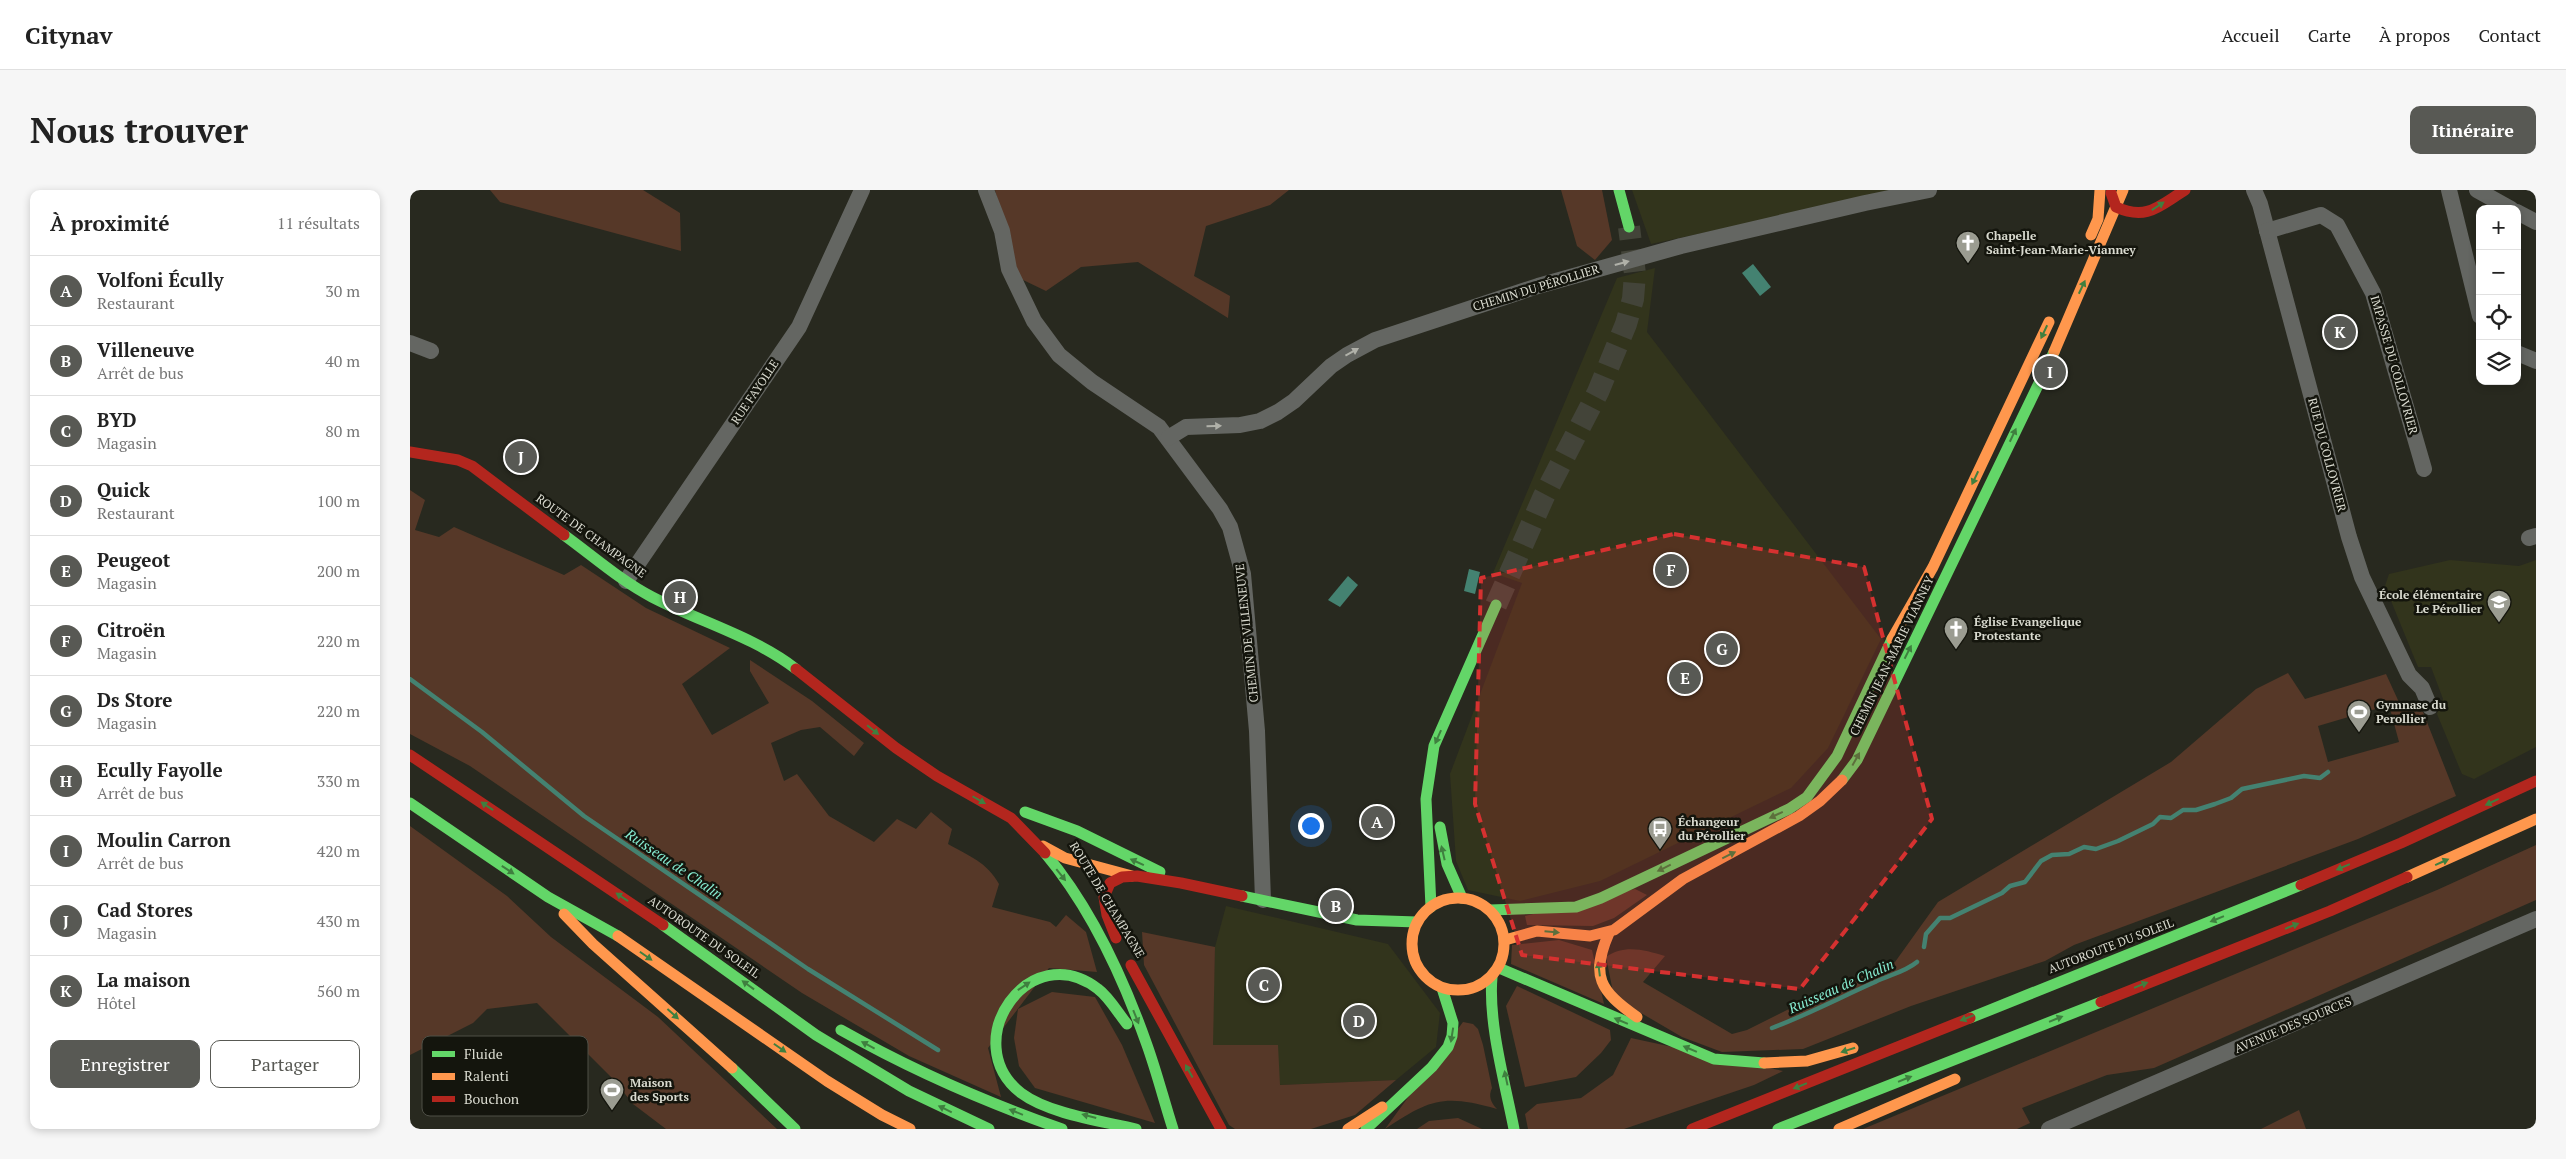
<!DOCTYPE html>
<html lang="fr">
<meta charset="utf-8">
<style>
body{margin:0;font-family:"PT Serif",serif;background:#f6f6f6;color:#222}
.controls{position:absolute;right:15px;top:15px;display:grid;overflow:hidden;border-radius:10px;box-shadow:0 2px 8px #0003}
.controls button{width:45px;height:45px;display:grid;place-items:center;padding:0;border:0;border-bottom:1px solid #e0e0e0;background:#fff;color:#222;font:25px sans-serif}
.you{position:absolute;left:900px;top:635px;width:18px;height:18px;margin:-12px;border:4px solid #fff;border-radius:50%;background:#1a73e8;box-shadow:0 0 0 8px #1a73e833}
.badge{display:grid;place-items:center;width:32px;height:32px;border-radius:50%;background:#585954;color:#fff;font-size:16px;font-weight:700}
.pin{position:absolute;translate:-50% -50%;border:2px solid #fff;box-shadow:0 1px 5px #0006}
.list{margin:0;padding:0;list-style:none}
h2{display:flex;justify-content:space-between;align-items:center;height:65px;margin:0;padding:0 20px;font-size:21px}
h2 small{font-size:16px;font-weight:400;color:#767676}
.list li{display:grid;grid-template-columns:32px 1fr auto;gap:15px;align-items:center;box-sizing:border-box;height:70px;padding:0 20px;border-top:1px solid #e0e0e0}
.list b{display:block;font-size:19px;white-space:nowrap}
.list p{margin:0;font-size:16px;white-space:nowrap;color:#767676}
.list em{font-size:16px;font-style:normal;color:#767676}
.actions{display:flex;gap:10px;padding:15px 20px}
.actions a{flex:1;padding:11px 0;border:1px solid #585954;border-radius:10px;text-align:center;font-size:18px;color:#585954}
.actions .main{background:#585954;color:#fff}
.icon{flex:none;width:28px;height:28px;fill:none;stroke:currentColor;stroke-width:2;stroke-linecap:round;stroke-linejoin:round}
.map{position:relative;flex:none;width:2126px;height:939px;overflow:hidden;border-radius:10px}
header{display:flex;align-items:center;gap:30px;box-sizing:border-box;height:70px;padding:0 25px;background:#fff;border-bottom:1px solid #e0e0e0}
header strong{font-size:24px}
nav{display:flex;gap:28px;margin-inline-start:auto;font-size:18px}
.intro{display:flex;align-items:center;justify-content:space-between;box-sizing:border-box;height:120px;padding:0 30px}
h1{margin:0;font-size:35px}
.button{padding:12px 22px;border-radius:10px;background:#585954;color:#fff;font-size:18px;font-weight:700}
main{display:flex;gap:30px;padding:0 30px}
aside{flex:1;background:#fff;border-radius:10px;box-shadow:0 2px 8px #0003}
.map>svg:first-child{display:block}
.built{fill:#32341c}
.green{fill:#563828;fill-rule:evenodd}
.water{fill:#448271}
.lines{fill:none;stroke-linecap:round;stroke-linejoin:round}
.stream{stroke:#448271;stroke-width:4.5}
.secondary-tunnel{stroke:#434439;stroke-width:22;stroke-dasharray:22 11;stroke-linecap:butt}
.street{stroke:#646662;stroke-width:16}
.fast{stroke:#63d668;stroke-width:11}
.slow{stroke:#ff974d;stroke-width:11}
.jam{stroke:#b3261e;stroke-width:11}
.oneway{fill:#3f7f3f}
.oneway2{fill:#b0b1a9}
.marked{fill:#d63130;fill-opacity:0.2;stroke:#d63130;stroke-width:4;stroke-dasharray:10 6;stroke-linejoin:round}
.labels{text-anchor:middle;stroke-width:5;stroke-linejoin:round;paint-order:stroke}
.poi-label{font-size:12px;font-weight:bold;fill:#d9dacf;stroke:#14150d;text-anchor:start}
.street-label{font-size:12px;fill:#d9dacf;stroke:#14150d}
.water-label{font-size:14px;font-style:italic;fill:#87edd2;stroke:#14150d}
.key{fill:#14150d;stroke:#4f5047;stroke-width:1}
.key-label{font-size:14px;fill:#d9dacf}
</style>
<header>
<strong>Citynav</strong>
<nav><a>Accueil</a><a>Carte</a><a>À propos</a><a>Contact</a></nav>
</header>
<div class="intro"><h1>Nous trouver</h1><a class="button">Itinéraire</a></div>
<main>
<aside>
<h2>À proximité<small>11 résultats</small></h2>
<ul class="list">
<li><span class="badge">A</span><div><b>Volfoni Écully</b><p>Restaurant</p></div><em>30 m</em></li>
<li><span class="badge">B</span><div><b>Villeneuve</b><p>Arrêt de bus</p></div><em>40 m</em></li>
<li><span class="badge">C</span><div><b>BYD</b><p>Magasin</p></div><em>80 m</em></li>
<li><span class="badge">D</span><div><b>Quick</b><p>Restaurant</p></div><em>100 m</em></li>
<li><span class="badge">E</span><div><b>Peugeot</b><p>Magasin</p></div><em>200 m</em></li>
<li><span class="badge">F</span><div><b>Citroën</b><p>Magasin</p></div><em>220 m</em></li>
<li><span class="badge">G</span><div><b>Ds Store</b><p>Magasin</p></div><em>220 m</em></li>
<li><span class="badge">H</span><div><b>Ecully Fayolle</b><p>Arrêt de bus</p></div><em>330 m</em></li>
<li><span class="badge">I</span><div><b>Moulin Carron</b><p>Arrêt de bus</p></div><em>420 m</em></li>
<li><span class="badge">J</span><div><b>Cad Stores</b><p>Magasin</p></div><em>430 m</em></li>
<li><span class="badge">K</span><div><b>La maison</b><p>Hôtel</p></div><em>560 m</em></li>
</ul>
<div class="actions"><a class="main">Enregistrer</a><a>Partager</a></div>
</aside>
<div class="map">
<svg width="2126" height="939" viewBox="0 0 2126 939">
<rect width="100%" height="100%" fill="#28291f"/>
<g class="built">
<polygon points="1222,0 1494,0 1241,54"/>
<polygon points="1245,78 1237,142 1471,449 1418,558 1381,598 1190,691 1110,711 1058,700 1046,671 1040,584 1112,393 1083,383 1207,88"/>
<polygon points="2040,370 2109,376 2126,370 2126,557 2064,589 2052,584 2027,524 2033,509 2021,477 2008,477 1975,396 1979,384"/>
<polygon points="816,716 978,754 1030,823 1026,857 986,890 870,895 802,855 805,757"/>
</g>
<g class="green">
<polygon points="80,0 233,0 270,23 271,61 90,12"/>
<polygon points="585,0 879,0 860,15 796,36 784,86 820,106 818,128 728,72 671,77 636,101 609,88"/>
<polygon points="1151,0 1192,0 1202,50 1185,70 1167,56"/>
<path d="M0,300L15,310L5,340L29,347L44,337L154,385L171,375L236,418L320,458L272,494L302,545L359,513L340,481V470L402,511L454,553L444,566L410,537L391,540L361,553L374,591L387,584L419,626L464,652L487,629L506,639L521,622L542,639L538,654C559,666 577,672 589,694L582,717L640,732L646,737L656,725L676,742L687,782L639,778L578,858L591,907L499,866L392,803L60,576L0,544Z"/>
<path d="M1878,483L1895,509L1976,484L1993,521L2013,522L2046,606L1948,649L1664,755L1635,771L1501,816L1393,859L1312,862L1272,847L1214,813L1203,802L1196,767C1214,754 1235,760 1255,766L1233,792L1322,844L1337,840L1399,809L1485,772L1528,712L1761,572L1846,499ZM1979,515L1989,552L1918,572L1908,536Z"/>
<polygon points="0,636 97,706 141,747 248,827 367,939 256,939 223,914 204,890 127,813 77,819 63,833 0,865"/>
<polygon points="2126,655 2126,710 1744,878 1697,885 1612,918 1620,933 1607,939 1453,939 2027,700"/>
<polygon points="1225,699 1237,705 1204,728 1183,736 1117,735 1115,726"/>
<polygon points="732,742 805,757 803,855 868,855 870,895 986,890 945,925 901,939 825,939 819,935 734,775"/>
<polygon points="1149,750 1182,760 1194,814 1101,774 1102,755"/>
<polygon points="1107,796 1200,840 1201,850 1191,863 1166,887 1115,897 1096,816"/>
<polygon points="642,802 685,807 712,855 745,933 625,898 609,876 604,848 608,819"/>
<path d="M1053,832L1063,834L1068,839L1073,855L1082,898C1078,906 1081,913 1087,919C1034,904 1020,909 975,939Z"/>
<polygon points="1221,848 1373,881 1344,895 1214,939 1118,939 1115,924 1127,914 1171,908 1203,885"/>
<polygon points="1889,920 1896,939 1851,939"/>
<polygon points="1048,928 1072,939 1007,939 1019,931"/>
</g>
<g class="water">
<polygon points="1343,74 1361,97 1350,106 1332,83"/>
<polygon points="1059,379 1070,382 1065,404 1054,401"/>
<polygon points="938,386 948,395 930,417 918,410"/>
</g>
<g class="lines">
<g class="stream">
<polyline points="0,489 72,542 174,626 398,779 528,860"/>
<polyline points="1514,757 1516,744 1530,728 1540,728 1592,703 1600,696 1615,692 1631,671 1642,665 1659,664 1674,657 1686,659 1708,651 1743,634 1750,627 1761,628 1773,620 1786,620 1805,614 1821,608 1832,599 1894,586 1910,588 1918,582"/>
<path d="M1362,838C1397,825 1431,807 1465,792C1479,785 1495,782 1507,772"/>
</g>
<polyline class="secondary-tunnel" points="1086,415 1134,306 1188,202 1216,134 1223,109 1225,84 1219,37"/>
<g class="street">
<polyline points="576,0 592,41 599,79 624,131 649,165 682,192 749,237 810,319 820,337 833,384 847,541 853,710"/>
<polyline points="1844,0 1850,14 1939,347 1952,387 1999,485 2012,498 2020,517"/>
<polyline points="2039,0 2070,126"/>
<polyline points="2067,0 2101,19"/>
<polyline points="2107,22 2126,32"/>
<polyline points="1857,41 1911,25 1927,35 1963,103 2014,279"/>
<polyline points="0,153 21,161"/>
<polyline points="2107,163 2126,171"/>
<polyline points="758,248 776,237 830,235 850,231 868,222 884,211 921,176 937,165 965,150 1128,96 1271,56 1455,13 1519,0"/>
<polyline points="2119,348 2126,346"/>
<polyline points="216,391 389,137 452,0"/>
<polyline points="1639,939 2126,729"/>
</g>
<g class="fast">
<polyline points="1209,0 1219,37"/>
<path d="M154,345C183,366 211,391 242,407C290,432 343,446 386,479"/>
<polyline points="1432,590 1447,570 1644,162"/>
<polyline points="0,613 138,707 208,746"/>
<polyline points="615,622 667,641 750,682"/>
<polyline points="1030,637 1037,674 1052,708"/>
<path d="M635,663C682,719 713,787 737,855C747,883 754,911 763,939"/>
<polyline points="832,706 947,730 1007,732"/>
<polyline points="1021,717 1016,609 1024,556 1086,415"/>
<polyline points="1080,720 1166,717 1191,708 1379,619 1397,607 1427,566 1482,449"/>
<polyline points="253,735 406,845 499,901 579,939"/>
<polyline points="1089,778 1304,869 1354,873"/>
<path d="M1082,787C1078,833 1095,893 1104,939"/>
<polyline points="1560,828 1891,695"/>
<path d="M717,834C708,823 699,807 688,799C620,746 546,852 611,903C639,924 692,931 726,939"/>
<path d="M431,840C502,880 575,912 652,939"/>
<polyline points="322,878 385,939"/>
<polyline points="956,939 1022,877 1038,857 1042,846 1043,833 1032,798"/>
<polyline points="1368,939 1691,812"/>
</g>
<g class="slow">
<polyline points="1681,45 1688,29 1690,0"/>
<polyline points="1644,162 1713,0"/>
<polyline points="1482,449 1523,377 1639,132"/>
<polyline points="633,656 655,668 722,686"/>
<polyline points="1997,687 2126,629"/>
<circle cx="1048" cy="754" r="46"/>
<polyline points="154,724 183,754 322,878"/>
<path d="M1199,743C1180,786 1190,801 1227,827"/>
<polyline points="208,746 417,891 472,925 500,939"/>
<polyline points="1095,750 1127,741 1180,746 1204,740 1273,689 1389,626 1410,611 1432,590"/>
<polyline points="1354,873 1397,871 1443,858"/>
<polyline points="938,939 972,917"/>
<polyline points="1429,939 1545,889"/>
</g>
<g class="jam">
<path d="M1701,3L1706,17C1737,31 1749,16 1775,0"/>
<polyline points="0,262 48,270 62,276 154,345"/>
<polyline points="386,479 486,558 527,586 601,628 635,663"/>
<polyline points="0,565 253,735"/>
<polyline points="1891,695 1991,653 2126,591"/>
<polyline points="706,748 697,725 694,707 700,693 712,687 727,686 771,693 832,706"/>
<polyline points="721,775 811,939"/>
<polyline points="1691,812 1920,721 1997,687"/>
<polyline points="1282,939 1560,828"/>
</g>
</g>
<defs><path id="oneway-solid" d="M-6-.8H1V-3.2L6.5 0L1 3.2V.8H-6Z" transform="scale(1.25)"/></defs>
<g class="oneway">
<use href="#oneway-solid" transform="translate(1748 16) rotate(-33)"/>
<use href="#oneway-solid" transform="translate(1672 97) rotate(-65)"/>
<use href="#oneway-solid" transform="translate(1634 142) rotate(115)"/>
<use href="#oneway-solid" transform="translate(1603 245) rotate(-65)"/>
<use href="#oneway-solid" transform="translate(1565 288) rotate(115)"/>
<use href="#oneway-solid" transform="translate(1498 462) rotate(-63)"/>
<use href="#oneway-solid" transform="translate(463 540) rotate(39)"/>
<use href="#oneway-solid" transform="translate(1028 547) rotate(114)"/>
<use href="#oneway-solid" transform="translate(1446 569) rotate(-61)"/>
<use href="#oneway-solid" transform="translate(569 610) rotate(30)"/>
<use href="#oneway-solid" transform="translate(2082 612) rotate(155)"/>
<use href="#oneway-solid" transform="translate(77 616) rotate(-146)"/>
<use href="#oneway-solid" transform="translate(1366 625) rotate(155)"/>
<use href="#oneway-solid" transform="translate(1033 663) rotate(-103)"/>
<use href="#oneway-solid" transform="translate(1319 665) rotate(-26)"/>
<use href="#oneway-solid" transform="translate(727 672) rotate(-156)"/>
<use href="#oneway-solid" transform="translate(2032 672) rotate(-24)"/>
<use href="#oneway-solid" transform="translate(1933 677) rotate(157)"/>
<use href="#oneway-solid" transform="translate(1254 678) rotate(154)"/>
<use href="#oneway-solid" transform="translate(98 680) rotate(34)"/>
<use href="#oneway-solid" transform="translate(651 685) rotate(51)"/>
<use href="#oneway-solid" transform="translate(212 707) rotate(-146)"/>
<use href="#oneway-solid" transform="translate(1807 729) rotate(158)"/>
<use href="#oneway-solid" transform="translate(1882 736) rotate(-22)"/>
<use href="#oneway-solid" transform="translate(1142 742) rotate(5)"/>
<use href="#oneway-solid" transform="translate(236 766) rotate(35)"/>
<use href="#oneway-solid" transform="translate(1189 779) rotate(-97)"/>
<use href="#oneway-solid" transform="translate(338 795) rotate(-144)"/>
<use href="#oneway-solid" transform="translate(1731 795) rotate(-22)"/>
<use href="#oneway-solid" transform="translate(614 796) rotate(-34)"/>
<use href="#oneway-solid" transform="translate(263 824) rotate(42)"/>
<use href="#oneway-solid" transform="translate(726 827) rotate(68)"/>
<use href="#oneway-solid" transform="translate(1557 828) rotate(158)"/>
<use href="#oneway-solid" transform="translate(1646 829) rotate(-22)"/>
<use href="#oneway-solid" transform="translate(1211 831) rotate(-157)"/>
<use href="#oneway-solid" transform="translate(1042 845) rotate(99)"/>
<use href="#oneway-solid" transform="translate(458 855) rotate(-152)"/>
<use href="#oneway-solid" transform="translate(370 858) rotate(35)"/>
<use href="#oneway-solid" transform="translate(1280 859) rotate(-157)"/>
<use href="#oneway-solid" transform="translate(1438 860) rotate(162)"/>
<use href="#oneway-solid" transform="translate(779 881) rotate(-119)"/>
<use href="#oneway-solid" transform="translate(1096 888) rotate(-102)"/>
<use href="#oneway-solid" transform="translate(1495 889) rotate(-22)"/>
<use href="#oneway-solid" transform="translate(1390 896) rotate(158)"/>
<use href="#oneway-solid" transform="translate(535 919) rotate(-154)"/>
<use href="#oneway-solid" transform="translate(606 922) rotate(-158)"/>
<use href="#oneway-solid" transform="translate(679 926) rotate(-165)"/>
</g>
<g class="oneway2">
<use href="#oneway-solid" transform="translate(1212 73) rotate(-15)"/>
<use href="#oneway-solid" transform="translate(942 162) rotate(-29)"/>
<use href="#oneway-solid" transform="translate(804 236) rotate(-2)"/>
</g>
<path class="marked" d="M1264,344L1454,377L1522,629L1390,799L1112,765L1065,614L1071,388Z"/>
<defs>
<symbol id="church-pin" viewBox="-11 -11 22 30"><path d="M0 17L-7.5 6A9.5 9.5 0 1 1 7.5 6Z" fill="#9b9c91" stroke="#14150d"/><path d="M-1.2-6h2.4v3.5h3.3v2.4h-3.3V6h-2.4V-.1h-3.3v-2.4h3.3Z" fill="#fff"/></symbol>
<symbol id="school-pin" viewBox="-11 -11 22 30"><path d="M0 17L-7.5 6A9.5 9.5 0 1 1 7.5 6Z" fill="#9b9c91" stroke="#14150d"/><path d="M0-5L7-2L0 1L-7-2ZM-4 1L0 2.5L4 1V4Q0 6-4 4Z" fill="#fff"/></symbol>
<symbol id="stadium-pin" viewBox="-11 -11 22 30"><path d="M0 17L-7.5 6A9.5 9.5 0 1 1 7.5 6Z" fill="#9b9c91" stroke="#14150d"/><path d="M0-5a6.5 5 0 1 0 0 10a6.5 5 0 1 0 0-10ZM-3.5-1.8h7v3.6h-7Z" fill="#fff"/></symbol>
<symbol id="bus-pin" viewBox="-11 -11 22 30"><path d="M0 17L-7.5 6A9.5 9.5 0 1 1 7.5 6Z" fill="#9b9c91" stroke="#14150d"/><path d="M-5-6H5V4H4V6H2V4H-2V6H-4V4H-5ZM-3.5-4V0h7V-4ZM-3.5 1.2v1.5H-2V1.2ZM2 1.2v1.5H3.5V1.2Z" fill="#fff"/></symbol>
</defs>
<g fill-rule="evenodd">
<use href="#church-pin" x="1544" y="39" width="28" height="38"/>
<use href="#school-pin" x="2075" y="398" width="28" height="38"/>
<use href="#church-pin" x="1532" y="425" width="28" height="38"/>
<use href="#stadium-pin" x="1935" y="508" width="28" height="38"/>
<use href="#bus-pin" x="1236" y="625" width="28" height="38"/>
<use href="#stadium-pin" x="188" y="886" width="28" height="38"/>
</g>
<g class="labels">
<g class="poi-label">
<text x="1576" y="50">Chapelle<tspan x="1576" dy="14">Saint-Jean-Marie-Vianney</tspan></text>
<text x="2072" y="409" text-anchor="end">École élémentaire<tspan x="2072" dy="14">Le Pérollier</tspan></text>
<text x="1564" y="436">Église Evangelique<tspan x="1564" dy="14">Protestante</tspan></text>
<text x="1966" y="519">Gymnase du<tspan x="1966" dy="14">Perollier</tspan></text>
<text x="1268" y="636">Échangeur<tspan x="1268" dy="14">du Pérollier</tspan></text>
<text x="220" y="897">Maison<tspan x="220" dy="14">des Sports</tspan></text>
</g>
<g class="street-label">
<text transform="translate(1126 98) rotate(-17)" y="4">CHEMIN DU PÉROLLIER</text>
<text transform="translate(1984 175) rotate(74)" y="4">IMPASSE DU COLLOVRIER</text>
<text transform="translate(345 202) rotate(-56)" y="4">RUE FAYOLLE</text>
<text transform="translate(1917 265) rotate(75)" y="4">RUE DU COLLOVRIER</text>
<text transform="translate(181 346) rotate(36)" y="4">ROUTE DE CHAMPAGNE</text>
<text transform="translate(837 443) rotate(-96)" y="4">CHEMIN DE VILLENEUVE</text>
<text transform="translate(1482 466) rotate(-64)" y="4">CHEMIN JEAN-MARIE VIANNEY</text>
<text transform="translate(697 710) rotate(59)" y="4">ROUTE DE CHAMPAGNE</text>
<text transform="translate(294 747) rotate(35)" y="4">AUTOROUTE DU SOLEIL</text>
<text transform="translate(1701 756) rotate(-21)" y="4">AUTOROUTE DU SOLEIL</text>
<text transform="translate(1883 835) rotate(-23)" y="4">AVENUE DES SOURCES</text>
</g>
<g class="water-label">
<text transform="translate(264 674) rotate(34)" y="5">Ruisseau de Chalin</text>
<text transform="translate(1431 796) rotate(-24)" y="5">Ruisseau de Chalin</text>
</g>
</g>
<rect x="12" y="846" width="166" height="80" rx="8" class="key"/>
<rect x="22" y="861" width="23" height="6" fill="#63d668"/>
<rect x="22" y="883" width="23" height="7" fill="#ff974d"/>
<rect x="22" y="906" width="23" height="6" fill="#b3261e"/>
<g class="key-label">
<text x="54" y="869">Fluide</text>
<text x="54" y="891">Ralenti</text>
<text x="54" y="914">Bouchon</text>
</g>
</svg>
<div class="controls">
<button>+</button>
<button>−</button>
<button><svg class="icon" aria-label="locate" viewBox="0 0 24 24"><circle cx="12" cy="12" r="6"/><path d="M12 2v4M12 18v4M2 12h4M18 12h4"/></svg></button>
<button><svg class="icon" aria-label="layers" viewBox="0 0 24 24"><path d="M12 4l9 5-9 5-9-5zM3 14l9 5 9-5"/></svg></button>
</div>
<div class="you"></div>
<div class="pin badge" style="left:967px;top:632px">A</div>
<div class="pin badge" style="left:926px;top:716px">B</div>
<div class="pin badge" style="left:854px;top:795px">C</div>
<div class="pin badge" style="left:949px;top:831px">D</div>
<div class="pin badge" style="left:1275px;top:488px">E</div>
<div class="pin badge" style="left:1261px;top:380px">F</div>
<div class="pin badge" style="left:1312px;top:459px">G</div>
<div class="pin badge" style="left:270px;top:407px">H</div>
<div class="pin badge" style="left:1640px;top:182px">I</div>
<div class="pin badge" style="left:111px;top:267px">J</div>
<div class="pin badge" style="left:1930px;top:142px">K</div>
</div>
</main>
